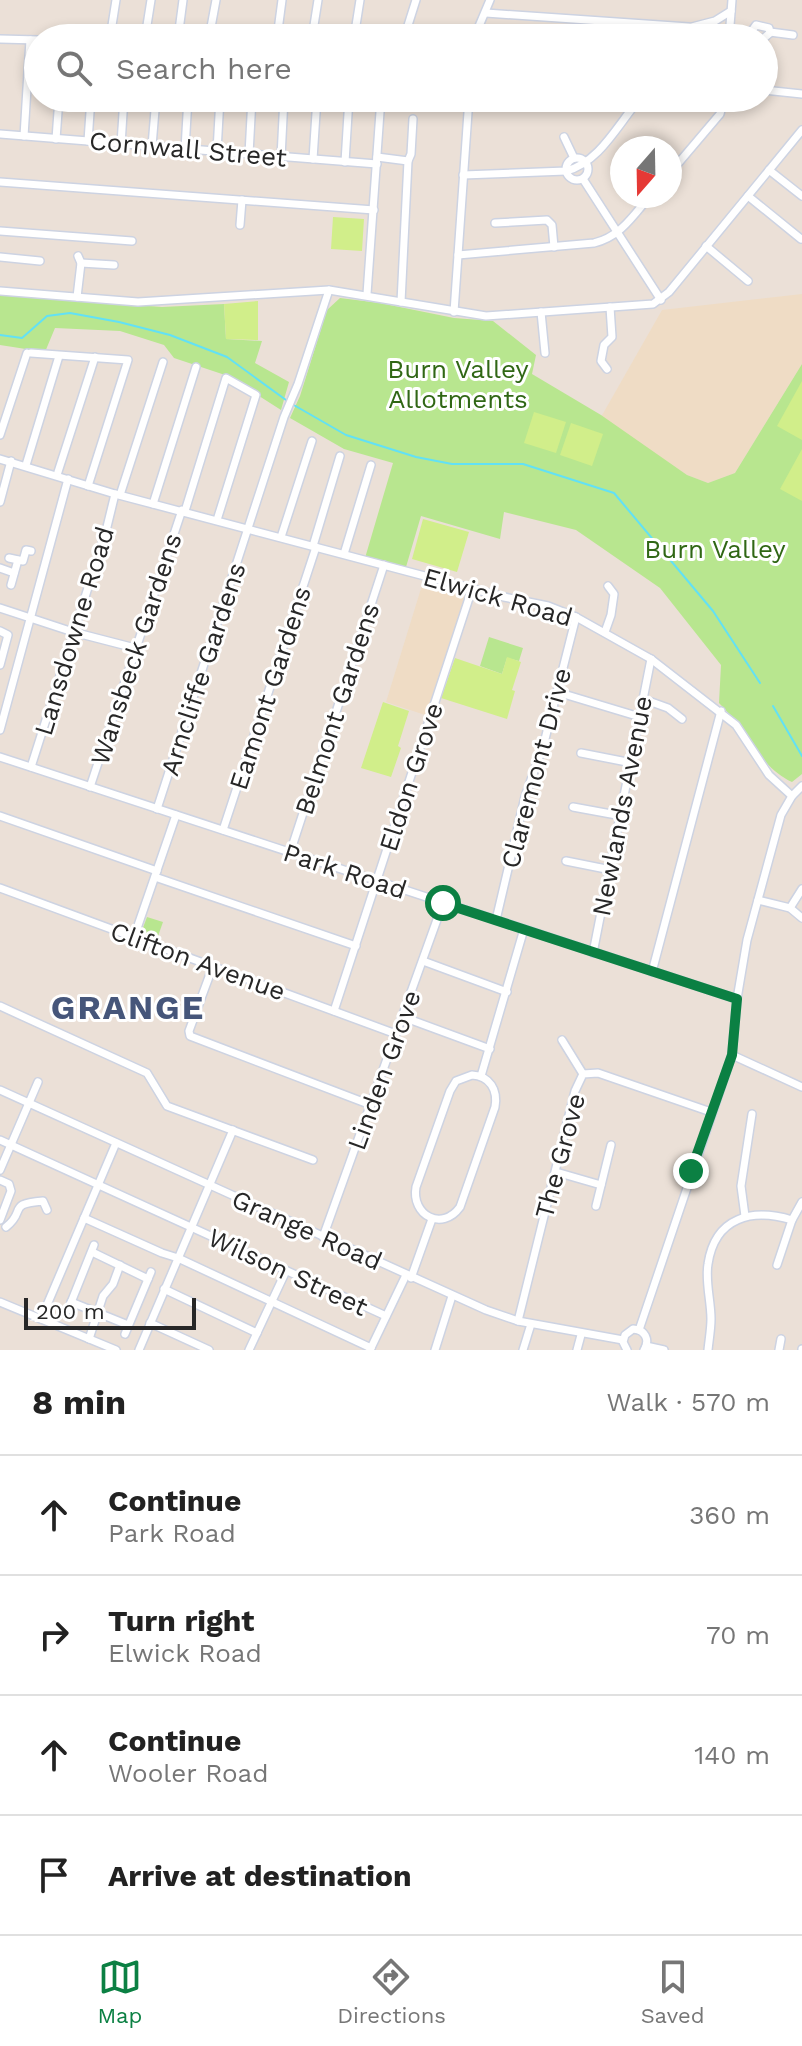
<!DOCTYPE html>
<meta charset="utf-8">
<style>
body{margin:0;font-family:"Work Sans",sans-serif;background:#f6f6f6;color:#222}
.compass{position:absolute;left:610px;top:136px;width:72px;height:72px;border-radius:50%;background:#fff;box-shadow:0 4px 12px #0003;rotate:200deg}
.scale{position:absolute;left:24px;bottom:20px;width:172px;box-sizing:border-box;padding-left:8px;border:4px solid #272727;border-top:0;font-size:22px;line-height:28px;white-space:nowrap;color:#272727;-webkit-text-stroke:6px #fff;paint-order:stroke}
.stop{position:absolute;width:24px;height:24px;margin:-18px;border:6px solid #0b8043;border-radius:50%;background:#fff}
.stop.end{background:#0b8043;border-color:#fff;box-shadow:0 2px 8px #0008}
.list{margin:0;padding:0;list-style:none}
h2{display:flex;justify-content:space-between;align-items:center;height:104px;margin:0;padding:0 32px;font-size:34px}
h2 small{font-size:26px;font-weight:400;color:#767676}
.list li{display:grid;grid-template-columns:52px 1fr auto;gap:24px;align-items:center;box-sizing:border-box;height:120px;padding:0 32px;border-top:2px solid #e0e0e0}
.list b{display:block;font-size:30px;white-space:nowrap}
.list p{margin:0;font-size:26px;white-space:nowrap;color:#767676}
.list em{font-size:26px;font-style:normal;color:#767676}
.icon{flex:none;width:44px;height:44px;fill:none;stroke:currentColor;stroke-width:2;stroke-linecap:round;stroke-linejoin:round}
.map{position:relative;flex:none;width:802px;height:1350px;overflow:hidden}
.search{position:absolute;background:#fff;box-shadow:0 4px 12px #0003;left:24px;right:24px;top:24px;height:88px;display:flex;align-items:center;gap:20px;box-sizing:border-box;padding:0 28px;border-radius:44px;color:#767676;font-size:30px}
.sheet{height:584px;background:#fff}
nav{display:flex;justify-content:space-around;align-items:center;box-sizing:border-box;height:112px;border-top:2px solid #e0e0e0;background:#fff;font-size:22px;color:#767676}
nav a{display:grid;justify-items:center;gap:4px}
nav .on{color:#0b8043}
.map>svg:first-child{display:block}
.education{fill:#efdcc5}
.green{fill:#b8e68f}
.pitch{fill:#d1ee8a}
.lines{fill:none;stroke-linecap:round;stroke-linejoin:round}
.stream{stroke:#62e1f5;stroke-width:2}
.minor-casing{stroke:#cdd3e2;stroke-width:10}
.minor{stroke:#fff;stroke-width:7}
.route{stroke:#0b8043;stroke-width:10}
.labels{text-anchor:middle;stroke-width:6;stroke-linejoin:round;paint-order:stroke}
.street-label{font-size:26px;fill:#272727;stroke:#fff}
.park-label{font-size:26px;fill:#306715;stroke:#fff}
.district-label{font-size:34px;font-weight:bold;letter-spacing:2px;fill:#46567a;stroke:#fff}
</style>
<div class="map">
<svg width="802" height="1350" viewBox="0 0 802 1350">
<rect width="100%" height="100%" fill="#ebe0d7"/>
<g class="education">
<polygon points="802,294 802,364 735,473 708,483 687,475 601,417 662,310"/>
<polygon points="423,582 468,593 428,716 386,702"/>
</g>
<g class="green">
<polygon points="0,295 162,307 224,304 226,339 262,341 255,363 289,382 281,410 228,376 174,358 164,345 120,331 55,328 45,352 0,345"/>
<path d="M340,298L380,303L454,318L493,321L536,355L532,374L601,415L687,475L708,483L735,473L802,364V774L792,782C759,767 745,728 719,703L721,665L660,588L576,530L504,512L500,539L421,516L406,567L365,558L393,463L344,449L290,418L300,396L327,310Z"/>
<polygon points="489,637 523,648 519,661 507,658 502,674 480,666"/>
<polygon points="147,917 163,922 157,939 141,933"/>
</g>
<g class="pitch">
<polygon points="333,217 364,219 362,251 331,249"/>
<polygon points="258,301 258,340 226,339 224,304"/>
<polygon points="802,381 802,440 777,426"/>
<polygon points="534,412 566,422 556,453 524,443"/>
<polygon points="571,423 603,434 592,466 560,455"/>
<polygon points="802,449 802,501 780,489"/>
<polygon points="423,519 469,532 457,572 412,559"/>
<polygon points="507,657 521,662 512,690 515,691 507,719 441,698 455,658 502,674"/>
<polygon points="383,702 409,711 398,746 401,748 391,777 361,768"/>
</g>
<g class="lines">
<g class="stream">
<polyline points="0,335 22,338 47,316 70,313 119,322 170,335 227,357 286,400"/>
<polyline points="292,404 346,435 416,457 452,464 523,464 614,493 713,611 760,683"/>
<polyline points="773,706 802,756"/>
</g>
<defs>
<g id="minor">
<polyline points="486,13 689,27 715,38"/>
<polyline points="692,27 715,21 731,11"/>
<polyline points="730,30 751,32"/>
<polyline points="770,32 793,35"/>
<polyline points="110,38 116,0"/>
<polyline points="145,38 151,0"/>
<polyline points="178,38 183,0"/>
<polyline points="209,38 216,0"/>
<polyline points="277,38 282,0"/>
<polyline points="312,38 318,0"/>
<polyline points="354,38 360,0"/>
<polyline points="404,38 416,0"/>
<polyline points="474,38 490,0"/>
<polyline points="729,38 732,0"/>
<polyline points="757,38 751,32 756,25 769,28 770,33 764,38"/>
<polyline points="0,39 38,40"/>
<polyline points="764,90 802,94"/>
<polyline points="526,98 550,98"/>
<polyline points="0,134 377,164"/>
<polyline points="24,136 30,40"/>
<polyline points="564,137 574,158"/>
<polyline points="56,139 59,98"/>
<polyline points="88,141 91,98"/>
<polyline points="121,144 124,98"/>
<polyline points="152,146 156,98"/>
<polyline points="185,149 188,98"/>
<polyline points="217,151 220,98"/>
<polyline points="249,154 252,98"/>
<polyline points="281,157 284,98"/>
<polyline points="377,157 408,161"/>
<circle cx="577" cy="169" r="11"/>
<polyline points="313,159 317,98"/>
<polyline points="345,162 349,98"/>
<polyline points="769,170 802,196"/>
<polyline points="670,173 720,114 724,98"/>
<path d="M463,175L566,171C597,163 615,130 634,106L637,98"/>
<polyline points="583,179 661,300"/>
<polyline points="0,182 374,210"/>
<polyline points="748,196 801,239"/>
<polyline points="495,223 547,220 552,225 554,247"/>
<polyline points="240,225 242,200"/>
<polyline points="0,231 132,241"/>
<polyline points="706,246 748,281"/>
<path d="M458,255L594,243C620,237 633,216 650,196"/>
<polyline points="0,257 40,261"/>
<polyline points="81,263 114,265"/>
<polyline points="0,291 138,302 329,290 486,316 653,304 669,292 802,130"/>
<polyline points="367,294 381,98"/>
<polyline points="77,297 81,263 78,256"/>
<polyline points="401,302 408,161 411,154 413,119"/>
<polyline points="454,312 469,98"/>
<polyline points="541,312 545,353"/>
<polyline points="31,353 128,360 88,486"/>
<polyline points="607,369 601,361 604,345 612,337 610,307"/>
<polyline points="0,435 27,353"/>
<polyline points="0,459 115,494 504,597 548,606 576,617 651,659 736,725 769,775 792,796"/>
<polyline points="26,465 59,356"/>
<polyline points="57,475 95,357"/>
<polyline points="120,495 163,362"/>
<polyline points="0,502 11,461"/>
<polyline points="153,504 196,367"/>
<polyline points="185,511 226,378 256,395 217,520"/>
<polyline points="281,537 312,441"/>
<polyline points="313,546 340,456"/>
<polyline points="344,554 371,465"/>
<polyline points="9,558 23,561 26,550 31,551"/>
<polyline points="0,568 14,573"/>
<polyline points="11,585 18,560"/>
<polyline points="0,608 73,632 135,648"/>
<polyline points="0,631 8,635 0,665"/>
<polyline points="605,632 611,615 614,594 608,586"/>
<polyline points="557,692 640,717"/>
<polyline points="643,699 668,708 682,719"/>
<polyline points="0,730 68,479"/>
<polyline points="581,753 632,763"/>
<polyline points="0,757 737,999"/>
<polyline points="31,767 106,531 115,494"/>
<polyline points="90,787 182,510"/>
<polyline points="573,807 622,816"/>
<polyline points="157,809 284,417 298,384 329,290"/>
<polyline points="0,816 157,871"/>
<polyline points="223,830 316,547"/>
<polyline points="290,853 384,565"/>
<polyline points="566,861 611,870"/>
<polyline points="155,877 356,946"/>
<polyline points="0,888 396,1034"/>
<polyline points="758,900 790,908 802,918"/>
<polyline points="790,908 802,889"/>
<polyline points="496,920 525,797 544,743 576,617"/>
<polyline points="134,937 176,815"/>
<polyline points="593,953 651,659"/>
<polyline points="423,961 507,992"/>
<polyline points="213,966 189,1031 190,1036 371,1105"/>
<polyline points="652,972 721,711"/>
<polyline points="0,1006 147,1073 167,1106 313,1160"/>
<polyline points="334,1011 472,589"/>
<polyline points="403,1017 490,1049"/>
<polyline points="562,1040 583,1074"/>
<polyline points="732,1055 802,1087"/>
<path d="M472,1075C490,1076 498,1090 495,1107L460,1207C442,1232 411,1215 416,1187L450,1091L456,1081Z"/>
<polyline points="481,1076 524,929"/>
<polyline points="0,1090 486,1310 518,1321 623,1340"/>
<polyline points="0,1140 386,1316"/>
<polyline points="0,1170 38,1082"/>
<polyline points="556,1172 601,1185"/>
<polyline points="0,1180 9,1184 11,1191 0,1220"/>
<polyline points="596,1206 611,1145"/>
<polyline points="745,1216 741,1186 752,1114"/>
<polyline points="84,1218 162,1253 178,1258 371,1348"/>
<path d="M6,1227C27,1211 6,1204 43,1201L47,1210"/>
<polyline points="323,1237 443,903"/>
<polyline points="92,1252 148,1279"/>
<polyline points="777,1265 792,1220"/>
<polyline points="411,1278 432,1219"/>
<polyline points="164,1289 257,1333"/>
<polyline points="0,1302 116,1350"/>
<polyline points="71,1302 128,1325"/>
<polyline points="68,1310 94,1245"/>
<polyline points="41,1319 116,1143"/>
<polyline points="518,1321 575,1091 583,1074 598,1073 711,1112"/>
<polyline points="150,1323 209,1350"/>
<polyline points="639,1330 732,1055 737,999 747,940 781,815 792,796 802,786"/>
<path d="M639,1330C647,1334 649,1342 644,1350"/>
<polyline points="125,1334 151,1272"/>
<polyline points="89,1339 103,1296 113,1284 120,1265"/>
<polyline points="646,1346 664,1350"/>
<polyline points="139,1350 233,1130"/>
<polyline points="249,1350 286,1271"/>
<polyline points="370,1350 406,1275"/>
<polyline points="435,1350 452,1296"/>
<polyline points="523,1350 531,1324"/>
<polyline points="577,1350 581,1335"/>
<polyline points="627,1350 623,1342 625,1335 633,1329 639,1330"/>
<path d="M708,1350C709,1340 711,1329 711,1319C711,1301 705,1281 708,1264C715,1217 752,1208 792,1220L802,1202"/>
<polyline points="779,1350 781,1339"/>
<polyline points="802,1350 802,1349"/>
</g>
</defs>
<use href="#minor" class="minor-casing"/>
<use href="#minor" class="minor"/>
</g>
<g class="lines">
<polyline class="route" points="443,903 737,999 732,1055 691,1171"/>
</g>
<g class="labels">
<g class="street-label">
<text transform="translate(188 149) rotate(5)" y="9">Cornwall Street</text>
<text transform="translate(498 597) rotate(16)" y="9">Elwick Road</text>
<text transform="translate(74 631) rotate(-73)" y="9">Lansdowne Road</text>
<text transform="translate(136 649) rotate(-72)" y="9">Wansbeck Gardens</text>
<text transform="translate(203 669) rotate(-72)" y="9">Arncliffe Gardens</text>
<text transform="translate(270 688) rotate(-72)" y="9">Eamont Gardens</text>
<text transform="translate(337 709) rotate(-72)" y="9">Belmont Gardens</text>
<text transform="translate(536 768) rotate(-75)" y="9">Claremont Drive</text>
<text transform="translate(411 777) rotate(-72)" y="9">Eldon Grove</text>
<text transform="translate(622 806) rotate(-79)" y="9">Newlands Avenue</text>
<text transform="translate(345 871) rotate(18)" y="9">Park Road</text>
<text transform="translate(198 961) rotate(20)" y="9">Clifton Avenue</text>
<text transform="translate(384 1070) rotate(-70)" y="9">Linden Grove</text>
<text transform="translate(560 1156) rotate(-75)" y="9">The Grove</text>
<text transform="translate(307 1230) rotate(24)" y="9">Grange Road</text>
<text transform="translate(288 1272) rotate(25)" y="9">Wilson Street</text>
</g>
<g class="park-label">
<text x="458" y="378">Burn Valley<tspan x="458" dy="30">Allotments</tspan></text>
<text x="715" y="558">Burn Valley</text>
</g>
<g class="district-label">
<text x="128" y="1019">GRANGE</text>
</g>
</g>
</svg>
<svg class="compass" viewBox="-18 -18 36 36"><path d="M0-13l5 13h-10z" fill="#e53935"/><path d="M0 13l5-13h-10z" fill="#767676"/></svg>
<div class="scale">200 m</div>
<div class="stop" style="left:443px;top:903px"></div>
<div class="stop end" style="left:691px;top:1171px"></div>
<div class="search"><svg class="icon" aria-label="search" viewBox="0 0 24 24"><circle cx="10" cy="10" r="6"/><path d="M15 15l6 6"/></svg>Search here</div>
</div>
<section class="sheet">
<h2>8 min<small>Walk · 570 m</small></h2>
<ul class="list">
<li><svg class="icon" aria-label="ahead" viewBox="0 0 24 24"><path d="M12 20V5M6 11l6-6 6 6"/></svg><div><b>Continue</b><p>Park Road</p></div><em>360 m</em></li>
<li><svg class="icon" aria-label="right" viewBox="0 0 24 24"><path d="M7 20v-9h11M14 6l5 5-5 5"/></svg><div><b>Turn right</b><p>Elwick Road</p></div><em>70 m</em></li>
<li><svg class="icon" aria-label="ahead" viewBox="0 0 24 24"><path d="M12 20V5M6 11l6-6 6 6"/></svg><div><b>Continue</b><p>Wooler Road</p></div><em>140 m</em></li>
<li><svg class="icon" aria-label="arrive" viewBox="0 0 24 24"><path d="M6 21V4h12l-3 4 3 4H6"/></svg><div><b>Arrive at destination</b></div></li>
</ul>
</section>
<nav>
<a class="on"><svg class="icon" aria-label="map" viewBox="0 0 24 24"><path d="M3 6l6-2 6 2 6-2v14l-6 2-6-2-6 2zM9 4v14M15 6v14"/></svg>Map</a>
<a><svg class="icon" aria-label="directions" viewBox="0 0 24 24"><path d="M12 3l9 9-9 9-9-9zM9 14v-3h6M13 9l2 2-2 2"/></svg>Directions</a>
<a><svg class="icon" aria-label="saved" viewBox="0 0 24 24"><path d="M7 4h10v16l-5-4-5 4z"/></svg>Saved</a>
</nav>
